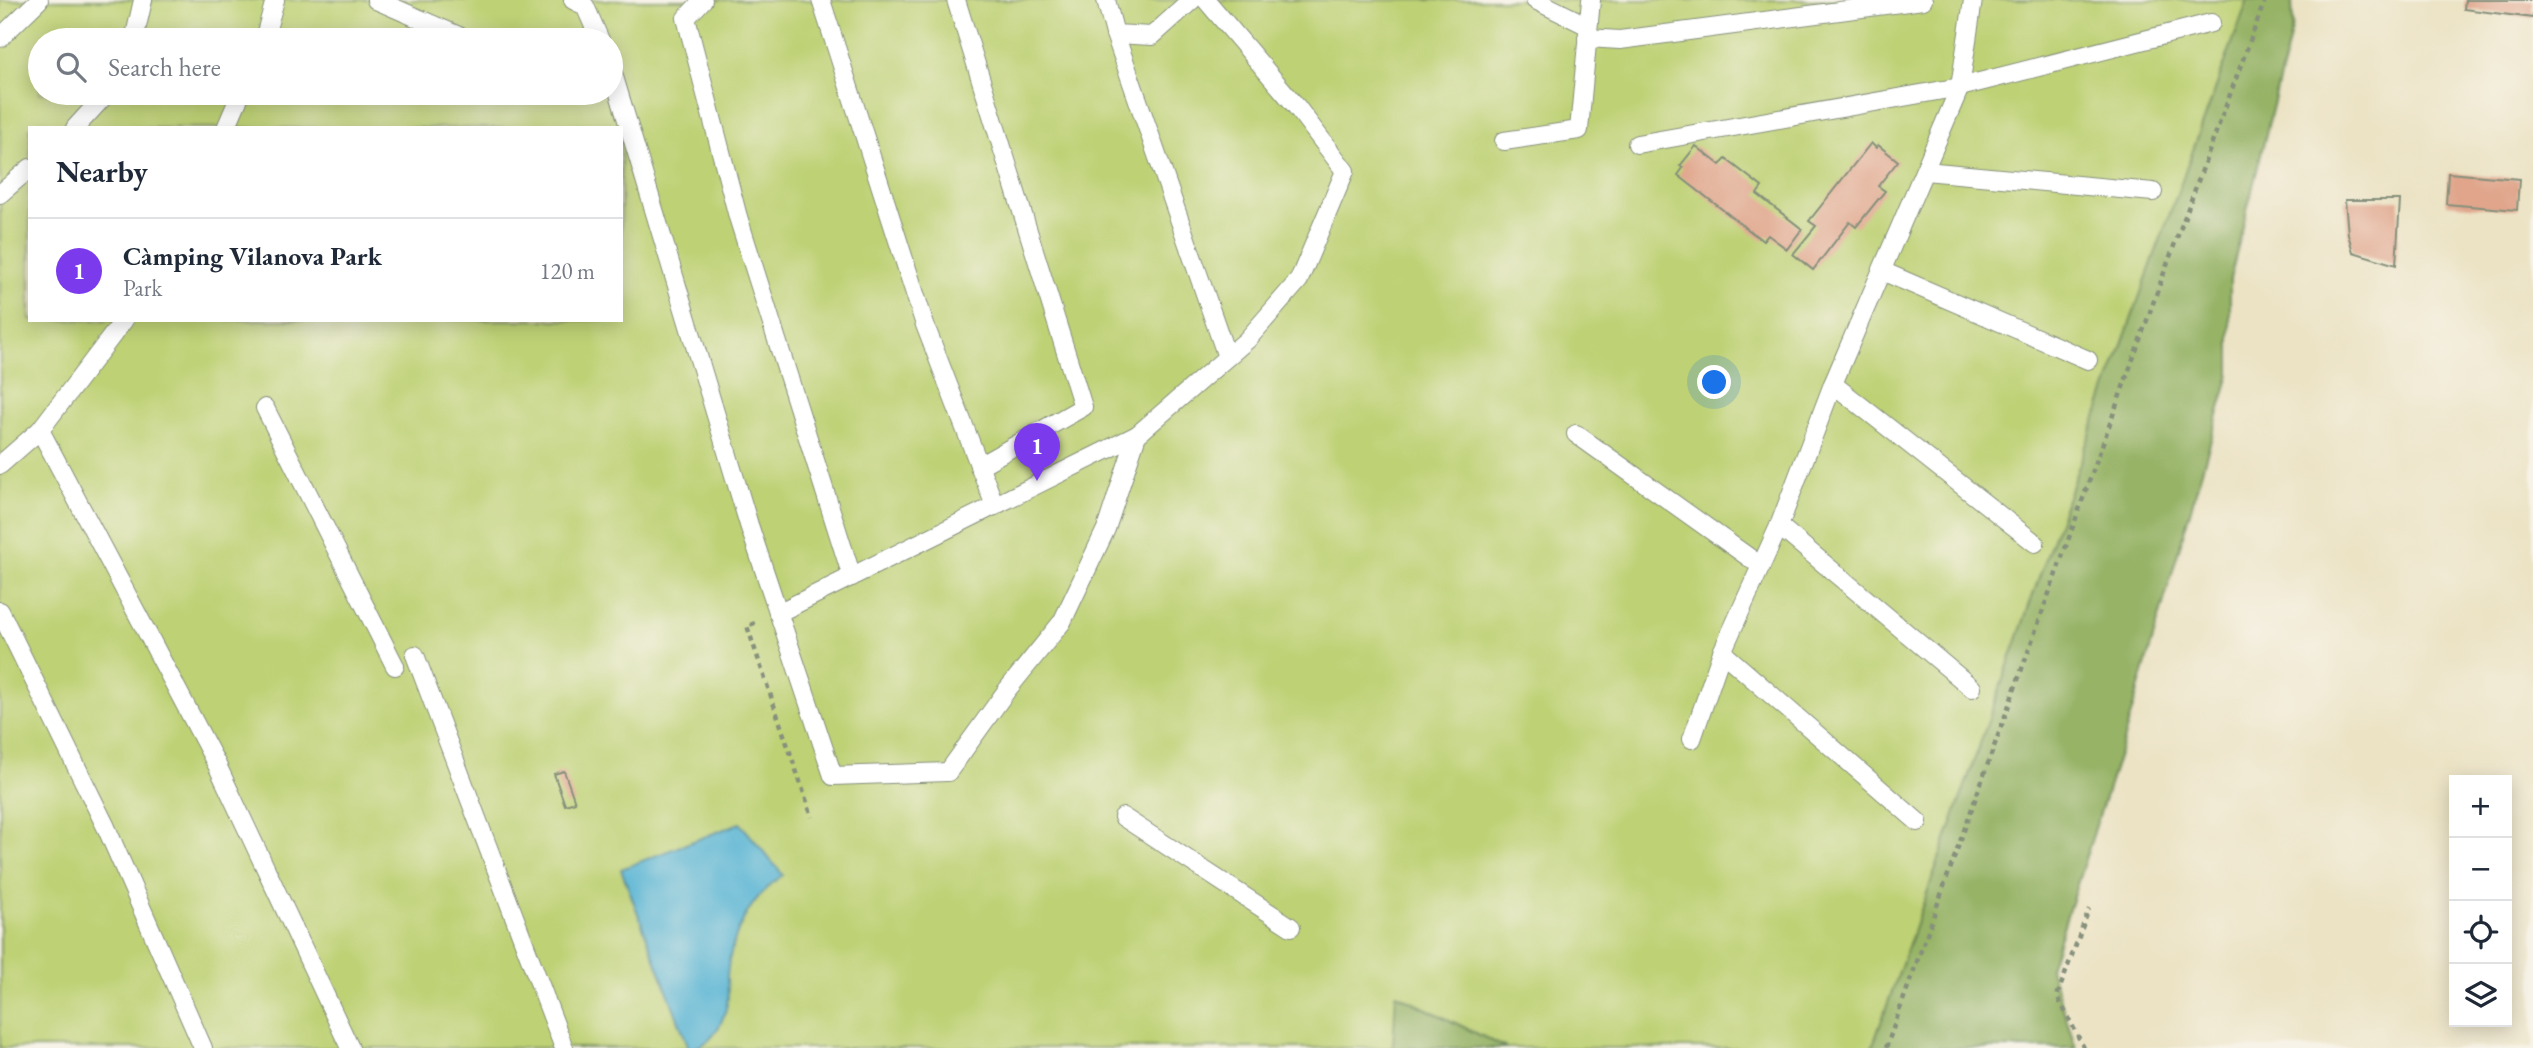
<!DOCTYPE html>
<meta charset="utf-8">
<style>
body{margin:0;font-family:"EB Garamond",serif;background:#f2f2f3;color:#1f2937}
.controls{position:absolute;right:21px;bottom:21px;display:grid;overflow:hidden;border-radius:0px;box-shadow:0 4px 18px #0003}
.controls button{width:63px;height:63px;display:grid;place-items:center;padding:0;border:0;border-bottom:2px solid #e0e1e3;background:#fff;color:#1f2937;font:35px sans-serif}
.you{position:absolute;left:1715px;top:383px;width:24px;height:24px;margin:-18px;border:5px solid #fff;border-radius:50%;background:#1a73e8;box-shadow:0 0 0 10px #1a73e833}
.badge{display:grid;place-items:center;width:46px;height:46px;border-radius:50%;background:#7c3aed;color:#fff;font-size:23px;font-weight:700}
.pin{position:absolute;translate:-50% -58px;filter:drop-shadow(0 2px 4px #0008)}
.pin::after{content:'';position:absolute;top:37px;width:24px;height:21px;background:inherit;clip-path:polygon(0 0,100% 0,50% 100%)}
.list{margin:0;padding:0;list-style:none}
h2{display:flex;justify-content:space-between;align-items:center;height:91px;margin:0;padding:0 28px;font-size:30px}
h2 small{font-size:23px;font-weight:400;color:#747a83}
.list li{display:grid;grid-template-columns:46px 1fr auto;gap:21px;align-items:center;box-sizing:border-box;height:105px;padding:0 28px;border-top:2px solid #e0e1e3}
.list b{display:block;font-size:26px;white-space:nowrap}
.list p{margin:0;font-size:23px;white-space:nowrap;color:#747a83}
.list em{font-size:23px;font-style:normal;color:#747a83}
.icon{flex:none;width:38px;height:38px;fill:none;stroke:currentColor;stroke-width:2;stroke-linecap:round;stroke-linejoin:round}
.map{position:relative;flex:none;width:2533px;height:1048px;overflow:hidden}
.search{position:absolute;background:#fff;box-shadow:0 4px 18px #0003;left:28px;top:28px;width:595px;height:77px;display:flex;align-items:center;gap:18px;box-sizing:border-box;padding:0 24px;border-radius:38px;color:#747a83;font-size:26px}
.panel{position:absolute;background:#fff;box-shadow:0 4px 18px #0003;left:28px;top:126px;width:595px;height:196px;border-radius:0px}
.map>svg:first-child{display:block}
.green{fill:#bed175;stroke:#6e8754;stroke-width:2;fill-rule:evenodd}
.forest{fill:#96b366;stroke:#5a784d;stroke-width:2}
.water{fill:#56b4d4;stroke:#3a7884;stroke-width:2}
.building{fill:#e0a58b}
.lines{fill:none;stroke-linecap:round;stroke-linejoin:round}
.service-casing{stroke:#86907c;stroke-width:20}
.path{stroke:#86907c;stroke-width:4.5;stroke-dasharray:5 5;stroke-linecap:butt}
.service{stroke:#fff;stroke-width:18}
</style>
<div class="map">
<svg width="2533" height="1048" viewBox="0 0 2533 1048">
<rect width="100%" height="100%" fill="#f7f3e8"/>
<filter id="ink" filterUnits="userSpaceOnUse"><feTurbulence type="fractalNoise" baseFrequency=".0143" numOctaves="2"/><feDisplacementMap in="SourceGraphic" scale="14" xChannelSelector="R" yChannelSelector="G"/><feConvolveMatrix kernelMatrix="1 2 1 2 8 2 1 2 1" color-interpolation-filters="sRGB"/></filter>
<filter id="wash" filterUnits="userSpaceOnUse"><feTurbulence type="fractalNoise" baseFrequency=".00686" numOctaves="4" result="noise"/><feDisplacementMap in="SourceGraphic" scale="28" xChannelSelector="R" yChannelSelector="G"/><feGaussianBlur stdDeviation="1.57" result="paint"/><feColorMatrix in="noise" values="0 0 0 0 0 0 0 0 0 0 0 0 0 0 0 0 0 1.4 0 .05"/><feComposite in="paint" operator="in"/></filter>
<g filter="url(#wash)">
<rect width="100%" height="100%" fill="#ece3c5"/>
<path class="green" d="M0,0H2248L2119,353L1872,1048H1506L1397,994L1393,1048H0ZM40,40H611V93H40ZM30,128H621V320H30Z"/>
<g class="forest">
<polygon points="2248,0 2292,0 2293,25 2230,279 2230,374 2123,742 2050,968 2076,1048 1872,1048 2119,353"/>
<polygon points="1396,994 1506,1048 1393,1048"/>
</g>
<path class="water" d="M740,823L783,875C761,890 744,913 735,939C731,951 728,963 727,976C727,983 728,990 728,997C726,1018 713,1048 689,1048L621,869Z"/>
<g id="blocks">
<g class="building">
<polygon points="2465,0 2533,0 2533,18 2464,9"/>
<polygon points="1871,143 1876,148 1878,145 1898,161 1878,186 1885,191 1856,227 1850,222 1813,270 1793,254 1816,226 1809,221"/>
<polygon points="1696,146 1720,165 1726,159 1762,187 1757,194 1802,229 1787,249 1768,235 1763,241 1678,175 1683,168 1680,166"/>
<polygon points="2448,173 2519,179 2517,210 2446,204"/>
<polygon points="2345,200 2400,200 2396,265 2353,252 2348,234"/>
<polygon points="564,771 575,802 565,805 554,774"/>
</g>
</g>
</g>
<g filter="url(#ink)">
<use href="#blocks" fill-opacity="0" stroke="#86907c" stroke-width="2"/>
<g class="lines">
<defs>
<g id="service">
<polyline points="376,0 468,40"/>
<polyline points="573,0 585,6 600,40"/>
<polyline points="703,0 686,18 738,217 852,577"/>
<polyline points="821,0 925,325 995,506"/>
<polyline points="956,0 1083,407 979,466"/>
<polyline points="1106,0 1115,34 1152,36 1192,0"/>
<polyline points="1535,0 1588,26"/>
<polyline points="1115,34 1227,357"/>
<polyline points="0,38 39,0"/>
<polyline points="1587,38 1620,40 1923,0"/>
<polyline points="134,40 143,0"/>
<polyline points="264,40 275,0"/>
<polyline points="611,67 749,525 833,776 948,772 1007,690 1062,622 1106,529 1137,435 1247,340 1299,280 1345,171 1296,106 1206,0"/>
<polyline points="75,128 107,93"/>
<polyline points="226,128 241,93"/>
<polyline points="1504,141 1579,130 1591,0"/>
<polyline points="1637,144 1960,87 2211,23"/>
<polyline points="1925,171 2153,192"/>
<polyline points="0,194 30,168"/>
<polyline points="1882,271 2088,360"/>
<polyline points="1833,384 2035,543"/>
<polyline points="265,408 395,666"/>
<polyline points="40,430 217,765 350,1048"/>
<polyline points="1576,434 1761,566"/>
<polyline points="0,465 40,430 124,320"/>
<polyline points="1779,526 1972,688"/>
<polyline points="0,611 106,827 203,1048"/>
<polyline points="778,613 1137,435"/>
<polyline points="1722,652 1918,822"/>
<polyline points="415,655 564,1048"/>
<polyline points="1692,739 1722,652 1779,526 1833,384 1960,87 1973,0"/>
<polyline points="1123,817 1291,927"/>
</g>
</defs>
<use href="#service" class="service-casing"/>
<g class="path">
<polyline points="755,623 747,626 812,817"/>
<polyline points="1886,1048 2161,281 2265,0"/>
<polyline points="2084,1048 2057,996 2089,909"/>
</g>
<use href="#service" class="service"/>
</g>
</g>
</svg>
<div class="controls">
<button>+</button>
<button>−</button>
<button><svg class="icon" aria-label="locate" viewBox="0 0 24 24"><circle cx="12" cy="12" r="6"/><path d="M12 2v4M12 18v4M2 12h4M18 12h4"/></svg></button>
<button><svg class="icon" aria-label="layers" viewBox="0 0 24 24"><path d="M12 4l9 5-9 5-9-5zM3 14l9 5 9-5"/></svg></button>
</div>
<div class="you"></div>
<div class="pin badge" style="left:1037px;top:481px">1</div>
<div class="search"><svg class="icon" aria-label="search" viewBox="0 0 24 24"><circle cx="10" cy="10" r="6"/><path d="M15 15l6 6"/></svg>Search here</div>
<section class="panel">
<h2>Nearby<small></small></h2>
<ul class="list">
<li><span class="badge">1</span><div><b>Càmping Vilanova Park</b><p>Park</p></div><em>120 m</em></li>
</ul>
</section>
</div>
